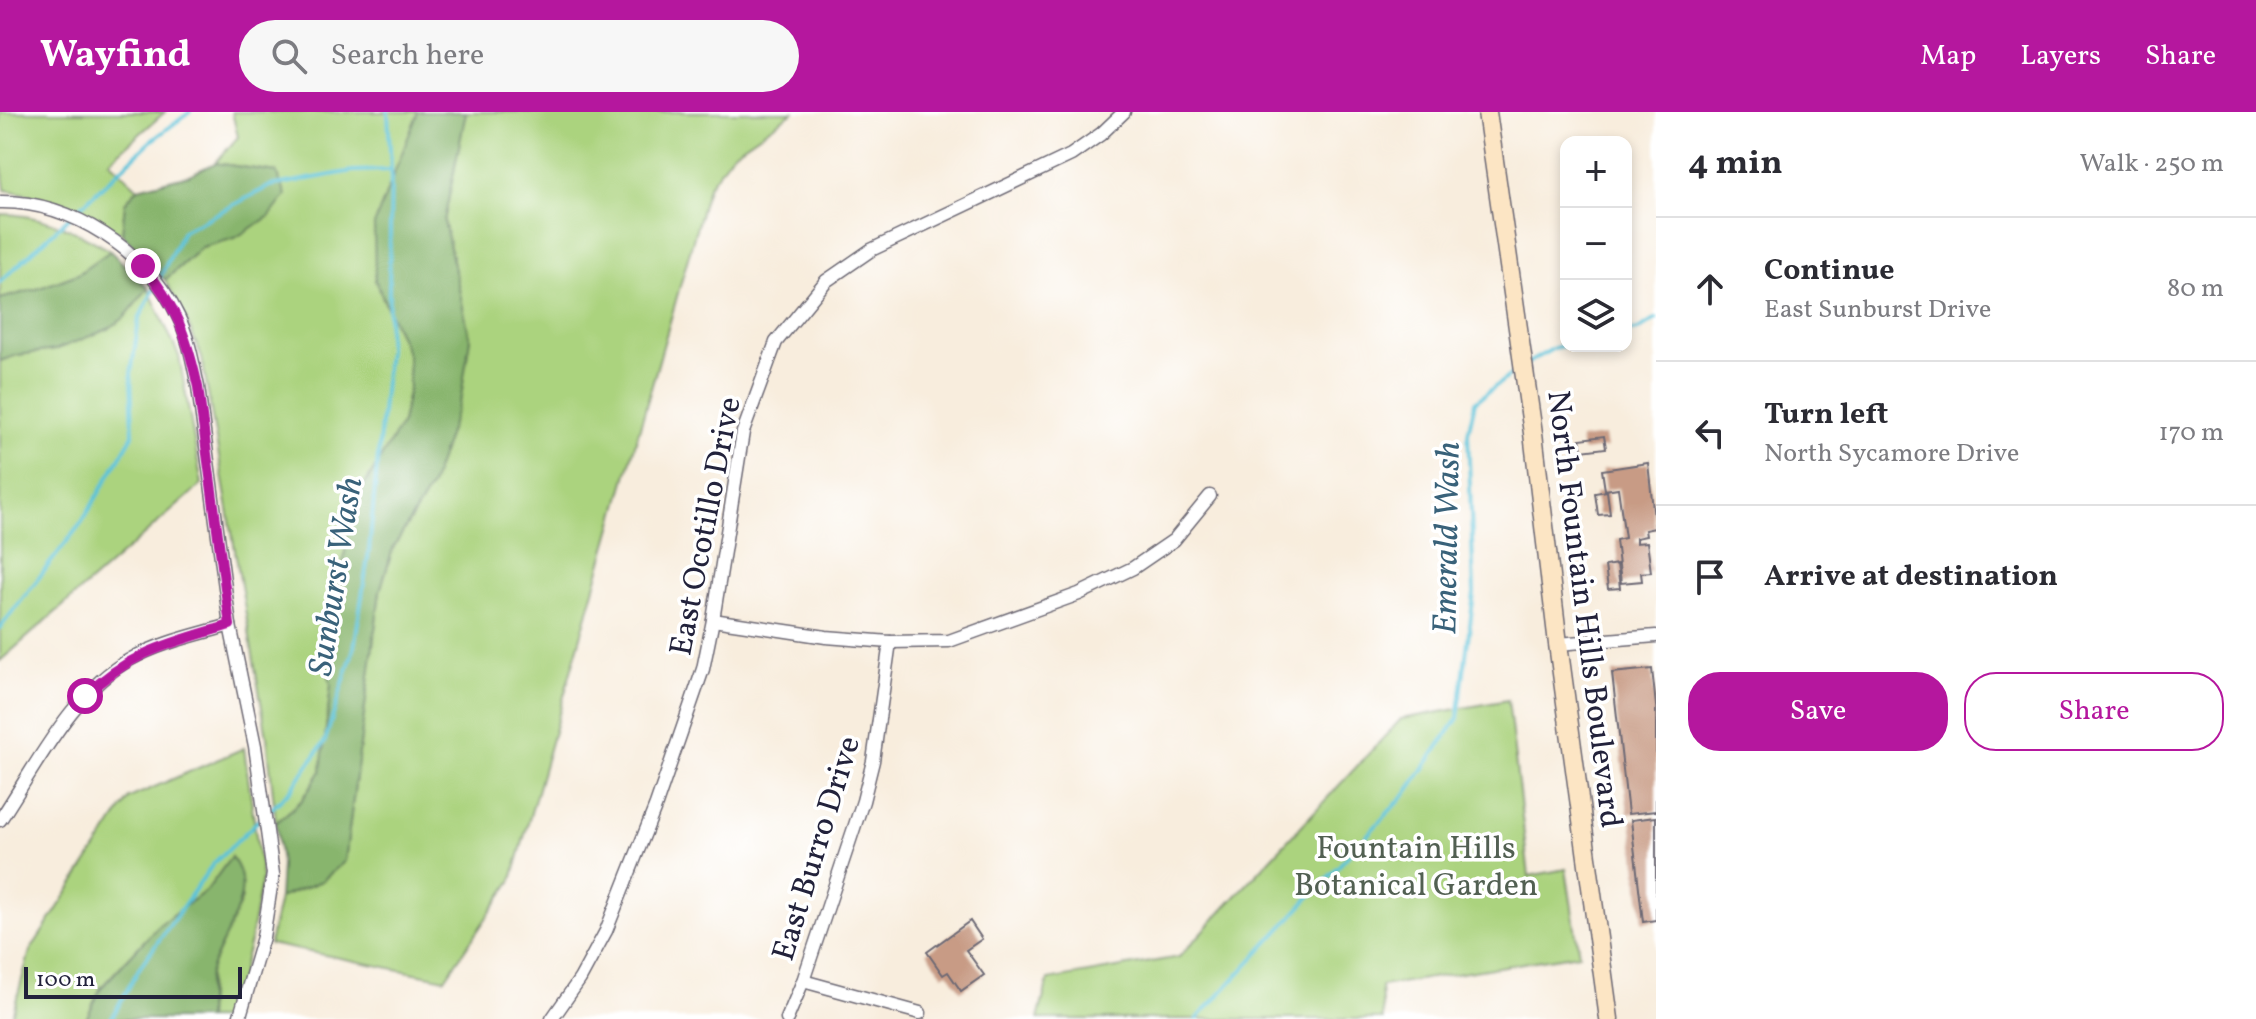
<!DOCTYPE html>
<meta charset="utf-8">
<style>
body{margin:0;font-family:Vollkorn,serif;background:#f7f7f7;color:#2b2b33}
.controls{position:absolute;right:24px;top:24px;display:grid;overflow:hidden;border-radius:16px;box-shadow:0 4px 12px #0003}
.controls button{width:72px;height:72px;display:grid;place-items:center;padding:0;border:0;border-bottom:2px solid #e1e1e2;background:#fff;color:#2b2b33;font:40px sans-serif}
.scale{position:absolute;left:24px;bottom:20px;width:218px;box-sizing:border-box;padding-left:8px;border:4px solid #22223b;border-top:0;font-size:22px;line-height:28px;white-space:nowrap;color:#22223b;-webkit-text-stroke:6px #fff;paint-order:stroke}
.stop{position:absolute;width:24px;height:24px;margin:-18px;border:6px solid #b5179e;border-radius:50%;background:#fff}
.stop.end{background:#b5179e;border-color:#fff;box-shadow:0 2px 8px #0008}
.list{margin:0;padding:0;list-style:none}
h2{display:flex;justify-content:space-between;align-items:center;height:104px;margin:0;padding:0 32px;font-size:34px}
h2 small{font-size:26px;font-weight:400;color:#7c7c81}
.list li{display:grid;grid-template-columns:52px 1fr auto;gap:24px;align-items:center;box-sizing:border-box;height:144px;padding:0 32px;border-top:2px solid #e1e1e2}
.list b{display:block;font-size:30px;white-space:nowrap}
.list p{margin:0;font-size:26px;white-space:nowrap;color:#7c7c81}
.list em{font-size:26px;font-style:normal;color:#7c7c81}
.actions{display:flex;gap:16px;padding:24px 32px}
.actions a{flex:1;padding:18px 0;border:2px solid #b5179e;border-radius:32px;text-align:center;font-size:28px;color:#b5179e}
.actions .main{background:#b5179e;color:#fff}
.icon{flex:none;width:44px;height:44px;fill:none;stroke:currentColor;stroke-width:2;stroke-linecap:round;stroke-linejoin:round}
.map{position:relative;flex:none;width:1656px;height:907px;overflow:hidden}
header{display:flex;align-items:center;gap:48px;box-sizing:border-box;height:112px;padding:0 40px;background:#b5179e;color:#fff}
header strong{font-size:38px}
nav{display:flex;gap:44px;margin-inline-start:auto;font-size:28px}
.search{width:560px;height:72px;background:#f7f7f7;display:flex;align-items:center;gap:20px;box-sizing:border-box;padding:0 28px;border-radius:44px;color:#7c7c81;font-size:30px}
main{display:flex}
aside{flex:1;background:#fff}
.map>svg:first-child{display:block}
.green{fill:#abd37e;stroke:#667a5c;stroke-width:2}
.forest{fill:#88b56d;stroke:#556c54;stroke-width:2}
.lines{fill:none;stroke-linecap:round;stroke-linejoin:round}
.stream{stroke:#5cc3d9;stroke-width:4}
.building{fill:#c89b85}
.minor-casing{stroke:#6d6974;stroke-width:15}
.secondary-casing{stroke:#6d6974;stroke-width:21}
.minor{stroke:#fff;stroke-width:12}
.secondary{stroke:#fce5c4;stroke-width:18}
.route{stroke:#b5179e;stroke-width:10}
.labels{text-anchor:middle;stroke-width:7;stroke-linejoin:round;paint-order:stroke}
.street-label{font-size:32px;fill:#22223b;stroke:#fff}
.park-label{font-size:32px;fill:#526052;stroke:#fff}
.water-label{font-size:34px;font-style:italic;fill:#39627a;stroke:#fff}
</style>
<header>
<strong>Wayfind</strong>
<div class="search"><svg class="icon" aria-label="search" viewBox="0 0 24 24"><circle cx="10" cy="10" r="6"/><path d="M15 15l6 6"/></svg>Search here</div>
<nav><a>Map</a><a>Layers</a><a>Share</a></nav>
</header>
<main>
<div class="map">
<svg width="1656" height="907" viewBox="0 0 1656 907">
<rect width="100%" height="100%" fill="#fff"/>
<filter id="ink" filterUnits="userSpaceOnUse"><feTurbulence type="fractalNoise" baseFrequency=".0125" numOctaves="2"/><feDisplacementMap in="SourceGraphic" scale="16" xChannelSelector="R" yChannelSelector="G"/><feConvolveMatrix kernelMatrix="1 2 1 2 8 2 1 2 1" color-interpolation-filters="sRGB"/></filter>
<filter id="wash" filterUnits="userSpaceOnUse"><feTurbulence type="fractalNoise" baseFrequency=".006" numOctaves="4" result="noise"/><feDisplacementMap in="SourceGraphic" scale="32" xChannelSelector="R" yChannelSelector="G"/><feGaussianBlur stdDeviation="1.8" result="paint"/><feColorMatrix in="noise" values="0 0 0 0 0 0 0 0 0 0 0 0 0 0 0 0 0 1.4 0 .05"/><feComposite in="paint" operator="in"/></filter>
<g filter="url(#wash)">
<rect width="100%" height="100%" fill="#f8eddd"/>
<g class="green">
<path d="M0,0H165L109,49L138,76L125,91L122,122C79,97 54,86 5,78L0,37Z"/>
<polygon points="232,0 418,0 419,3 375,168 408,243 409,275 402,311 353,393 326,552 331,573 321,659 302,688 276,711 267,625 202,246 186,207 165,168 202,135 235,126 276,60 215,51 238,25"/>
<polygon points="466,0 793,0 733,41 708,75 512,768 445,867 269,832 279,786 322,769 345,749 380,479 393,436 431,374 470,226 444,109"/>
<path d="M0,102C40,102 77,118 110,139L78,162L37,177L0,187Z"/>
<polygon points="148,176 179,244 202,372 0,549 0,249 17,243 55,238 124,206"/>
<polygon points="1508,588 1529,764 1566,757 1579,842 1381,874 1383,907 1038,907 1048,868 1179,845 1401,607"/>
<polygon points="244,636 262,766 250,829 229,907 207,907 209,859 242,787 231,745 207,778 159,813 101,875 86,907 11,907 30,839 129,686"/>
</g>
<g class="forest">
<polygon points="418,0 466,0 444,109 470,227 461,285 431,374 393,436 380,479 345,749 322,769 279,786 281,753 276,711 302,688 321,659 331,573 326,552 353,392 402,311 409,275 408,243 375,168 374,113"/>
<polygon points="215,51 276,60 286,83 270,104 235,126 202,135 165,168 122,122 125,91 138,76 189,63"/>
<polygon points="110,139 148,176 124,206 108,217 55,238 17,243 0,249 0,187 37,177 78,162"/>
<path d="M231,745C260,778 222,823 211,856C205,871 208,891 207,907H86L101,876L159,813L207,778Z"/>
</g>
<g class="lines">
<g class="stream">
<polyline points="0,170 151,29 190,0"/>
<polyline points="1626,220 1638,218 1656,207"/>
<polyline points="1528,251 1554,236 1566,233"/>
<polyline points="0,516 82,410 133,323 131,262 139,207 183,119 270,74 353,59 390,58"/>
<polyline points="269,699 291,678 325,629 354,536 369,439 388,237 391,58 388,0"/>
<polyline points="111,907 140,855 213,752 262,705"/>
<polyline points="1197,907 1409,678 1458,606 1474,481 1468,321 1475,290 1517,258"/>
</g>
</g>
<g id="blocks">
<g class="building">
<polygon points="1604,324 1606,336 1582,339 1580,327"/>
<polygon points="1648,351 1655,416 1645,418 1646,424 1636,426 1636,431 1647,430 1651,460 1641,461 1642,469 1621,471 1616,428 1625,426 1618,376 1605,378 1602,358"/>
<polygon points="1607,379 1610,402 1598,403 1595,381"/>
<polygon points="1617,452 1620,476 1608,477 1605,454"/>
<polygon points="1652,557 1656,594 1656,699 1628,702 1612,561"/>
<polygon points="1656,705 1656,808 1643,810 1631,708"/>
<polygon points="970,809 982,827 966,838 984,863 961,879 948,860 943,863 927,840"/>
</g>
</g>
</g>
<g filter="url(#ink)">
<use href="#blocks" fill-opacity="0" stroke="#6d6974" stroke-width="2"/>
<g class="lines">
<defs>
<g id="minor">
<path d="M0,90C72,89 147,139 178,204C189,226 193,251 198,275L230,513L255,634L273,762L263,825L239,907"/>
<polyline points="713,508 826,525 890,530 949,529 1079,482 1133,456 1174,428 1210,384"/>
<polyline points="1558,532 1656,524"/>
<path d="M0,708C36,654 73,578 131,547C161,530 197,523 230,513"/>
<polyline points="803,869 920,901"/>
<polyline points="552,907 580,867 606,819 656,693 703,557 713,508 743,320 776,230 826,169 871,138 1071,43 1101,22 1124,0"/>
<polyline points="787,907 803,869 863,689 873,649 890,530"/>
</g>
<polyline id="secondary" points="1487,0 1533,321 1558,532 1609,907"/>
</defs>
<use href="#minor" class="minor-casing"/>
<use href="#secondary" class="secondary-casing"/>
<use href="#minor" class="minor"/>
<use href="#secondary" class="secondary"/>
</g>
</g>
<g class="lines" filter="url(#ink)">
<path class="route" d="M85,584C131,539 171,531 230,513L198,275C187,225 176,193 143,154"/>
</g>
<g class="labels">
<g class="street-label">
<text transform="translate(704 414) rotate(-79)" y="11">East Ocotillo Drive</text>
<text transform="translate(1586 497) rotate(83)" y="11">North Fountain Hills Boulevard</text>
<text transform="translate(815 736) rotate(-73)" y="11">East Burro Drive</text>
</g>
<g class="park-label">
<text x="1416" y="746">Fountain Hills<tspan x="1416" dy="37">Botanical Garden</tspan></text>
</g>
<g class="water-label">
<text transform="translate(1445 426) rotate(-89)" y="12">Emerald Wash</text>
<text transform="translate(334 464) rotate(-81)" y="12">Sunburst Wash</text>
</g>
</g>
</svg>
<div class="controls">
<button>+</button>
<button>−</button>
<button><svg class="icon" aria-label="layers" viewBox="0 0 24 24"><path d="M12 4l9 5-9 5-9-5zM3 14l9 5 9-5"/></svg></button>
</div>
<div class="scale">100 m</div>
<div class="stop" style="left:85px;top:584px"></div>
<div class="stop end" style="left:143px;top:154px"></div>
</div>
<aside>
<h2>4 min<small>Walk · 250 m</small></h2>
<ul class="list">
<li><svg class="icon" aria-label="ahead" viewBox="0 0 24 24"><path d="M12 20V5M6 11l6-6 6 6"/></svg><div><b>Continue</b><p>East Sunburst Drive</p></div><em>80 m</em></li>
<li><svg class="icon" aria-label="left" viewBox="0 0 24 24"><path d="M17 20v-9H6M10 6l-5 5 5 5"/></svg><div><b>Turn left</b><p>North Sycamore Drive</p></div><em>170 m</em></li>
<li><svg class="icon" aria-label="arrive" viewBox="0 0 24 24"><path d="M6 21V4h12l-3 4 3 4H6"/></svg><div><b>Arrive at destination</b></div></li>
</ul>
<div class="actions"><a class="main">Save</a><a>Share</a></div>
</aside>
</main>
